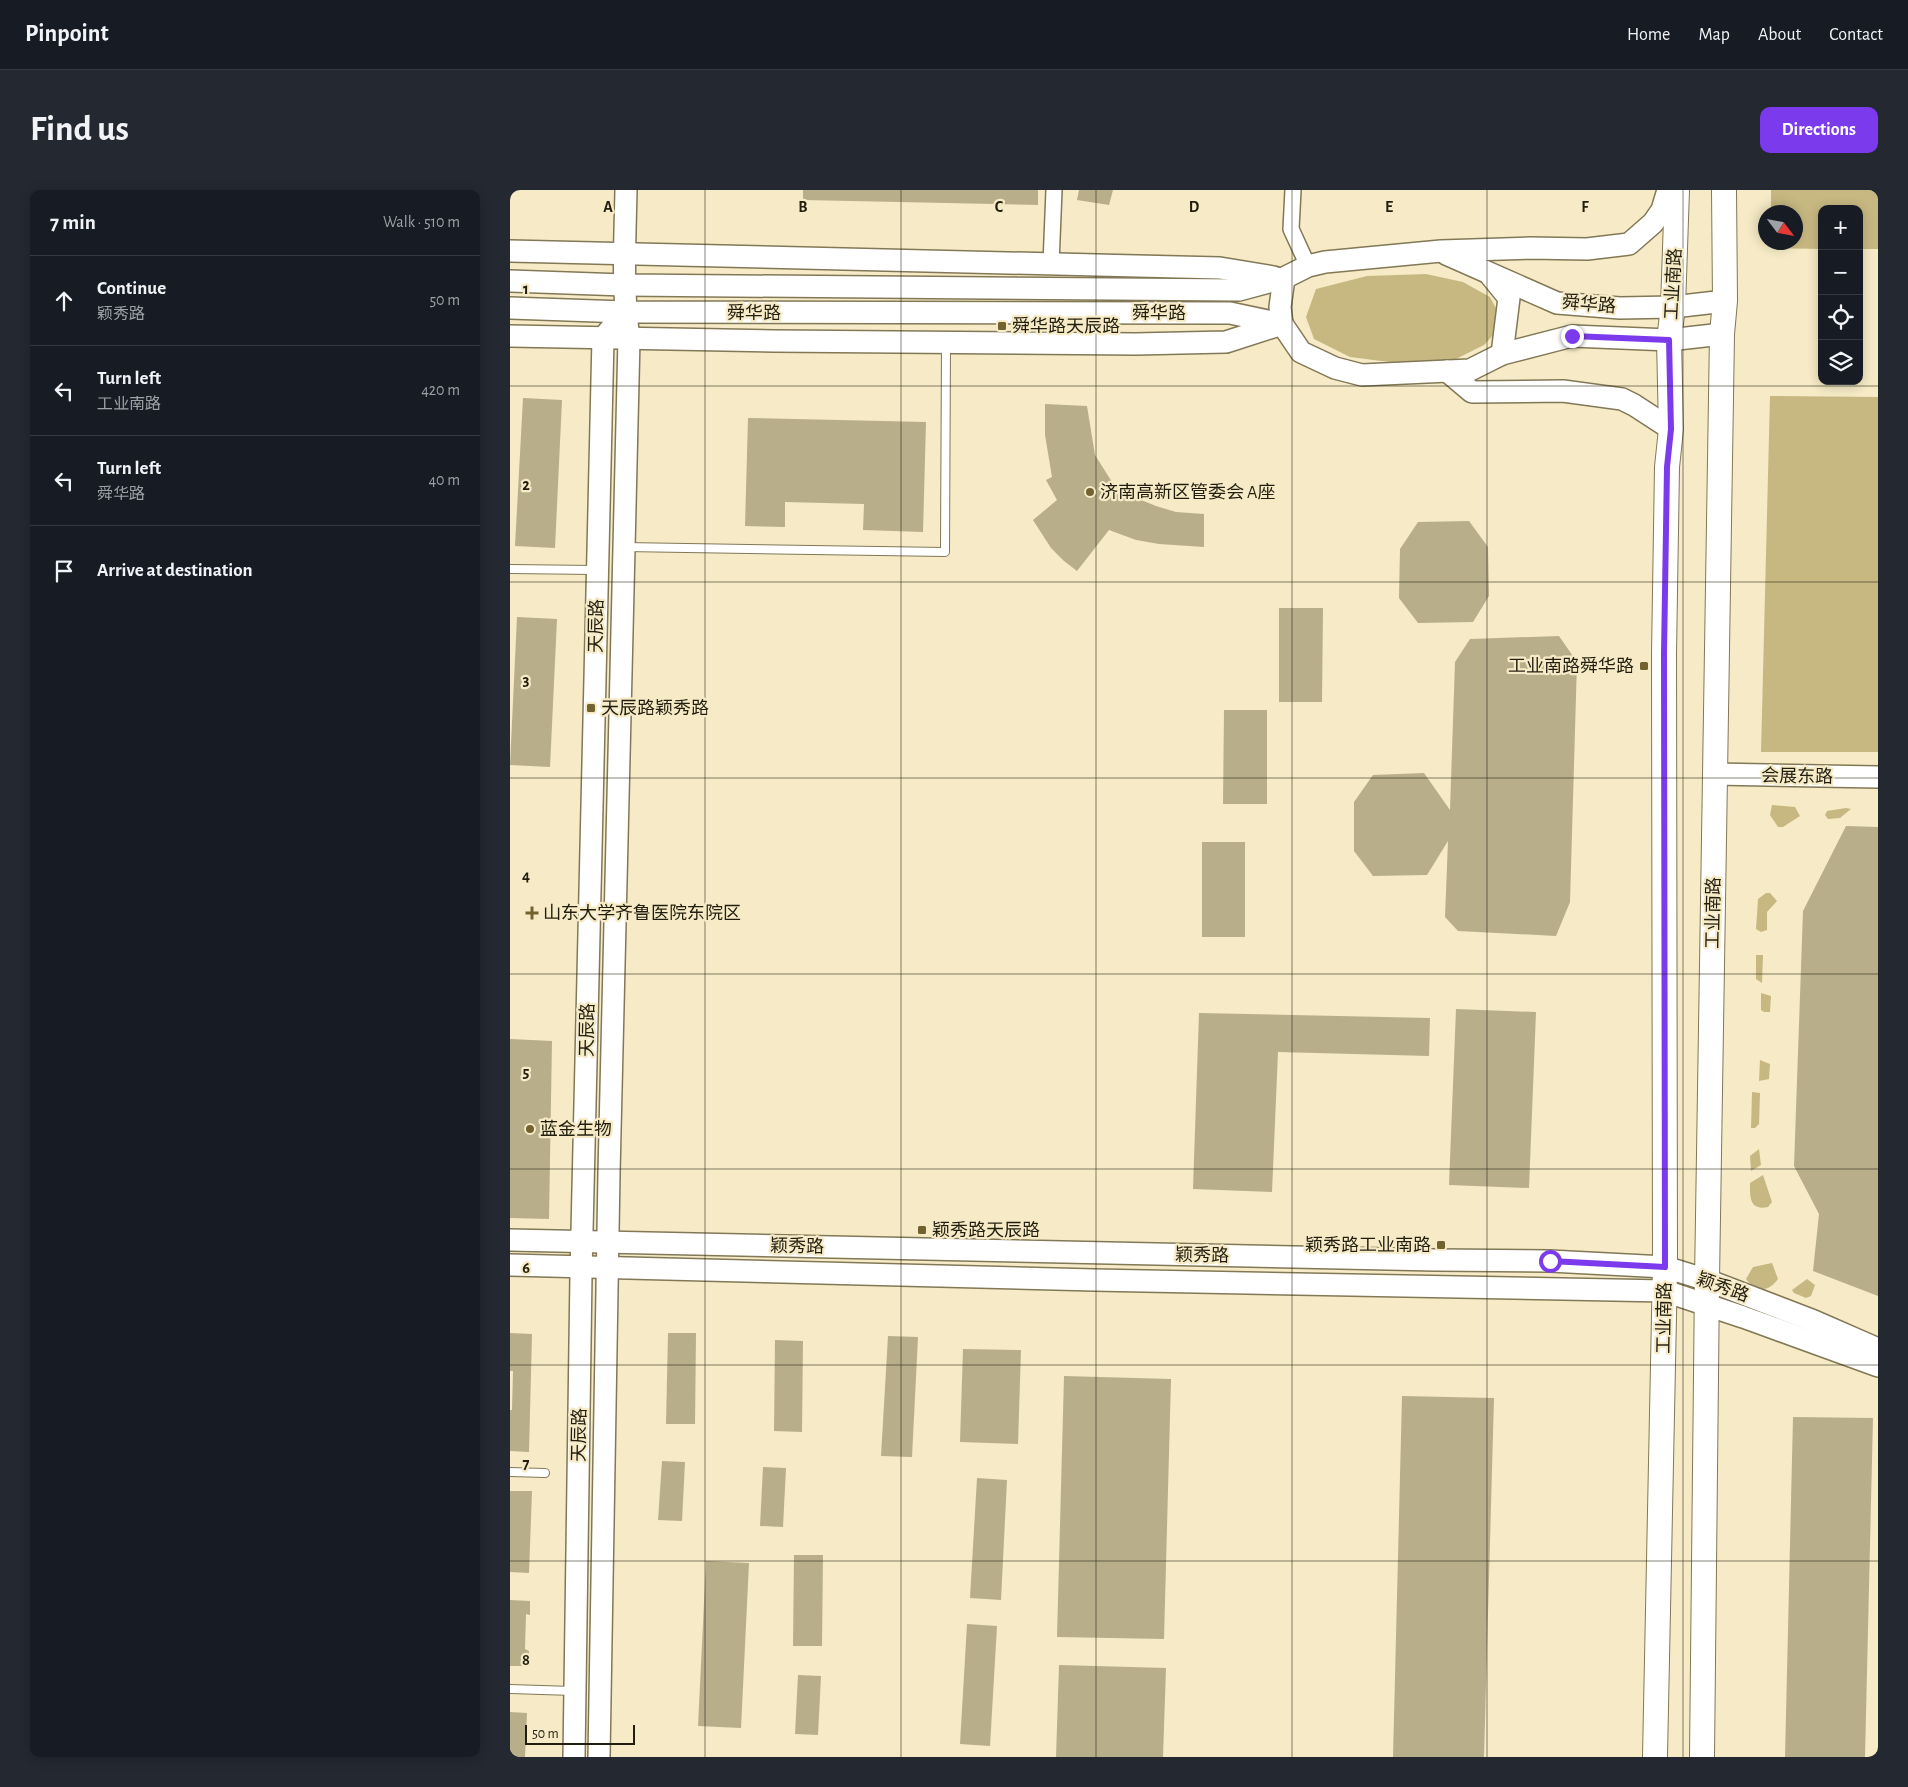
<!DOCTYPE html>
<meta charset="utf-8">
<style>
body{margin:0;font-family:"Alegreya Sans","Noto Sans SC",sans-serif;background:#242831;color:#f1f3f6}
.controls{position:absolute;right:15px;top:15px;display:grid;overflow:hidden;border-radius:10px;box-shadow:0 2px 12px #0003}
.controls button{width:45px;height:45px;display:grid;place-items:center;padding:0;border:0;border-bottom:1px solid #363941;background:#171b24;color:#f1f3f6;font:25px sans-serif}
.compass{position:absolute;left:1248px;top:15px;width:45px;height:45px;border-radius:50%;background:#171b24;box-shadow:0 2px 12px #0003;rotate:122deg}
.scale{position:absolute;left:15px;bottom:12px;width:110px;box-sizing:border-box;padding-left:5px;border:2px solid #211d0f;border-top:0;font-size:14px;line-height:18px;white-space:nowrap;color:#211d0f;-webkit-text-stroke:4px #f6ebc6;paint-order:stroke}
.stop{position:absolute;width:15px;height:15px;margin:-11px;border:4px solid #7c3aed;border-radius:50%;background:#fff}
.stop.end{background:#7c3aed;border-color:#fff;box-shadow:0 1px 5px #0008}
.list{margin:0;padding:0;list-style:none}
h2{display:flex;justify-content:space-between;align-items:center;height:65px;margin:0;padding:0 20px;font-size:21px}
h2 small{font-size:16px;font-weight:400;color:#9ea1a6}
.list li{display:grid;grid-template-columns:32px 1fr auto;gap:15px;align-items:center;box-sizing:border-box;height:90px;padding:0 20px;border-top:1px solid #363941}
.list b{display:block;font-size:19px;white-space:nowrap}
.list p{margin:0;font-size:16px;white-space:nowrap;color:#9ea1a6}
.list em{font-size:16px;font-style:normal;color:#9ea1a6}
.icon{flex:none;width:28px;height:28px;fill:none;stroke:currentColor;stroke-width:2;stroke-linecap:round;stroke-linejoin:round}
.map{position:relative;flex:none;width:1368px;height:1567px;overflow:hidden;border-radius:10px}
header{display:flex;align-items:center;gap:30px;box-sizing:border-box;height:70px;padding:0 25px;background:#171b24;border-bottom:1px solid #363941}
header strong{font-size:24px}
nav{display:flex;gap:28px;margin-inline-start:auto;font-size:18px}
.intro{display:flex;align-items:center;justify-content:space-between;box-sizing:border-box;height:120px;padding:0 30px}
h1{margin:0;font-size:35px}
.button{padding:12px 22px;border-radius:10px;background:#7c3aed;color:#fff;font-size:18px;font-weight:700}
main{display:flex;gap:30px;padding:0 30px}
aside{flex:1;background:#171b24;border-radius:10px;box-shadow:0 2px 12px #0003}
.map>svg:first-child{display:block}
.green{fill:#c7b882}
.building{fill:#b8ae8a}
.lines{fill:none;stroke-linecap:round;stroke-linejoin:round}
.lane-casing{stroke:#827856;stroke-width:10}
.street-casing{stroke:#827856;stroke-width:18}
.secondary-casing{stroke:#827856;stroke-width:24}
.primary-casing{stroke:#827856;stroke-width:26}
.lane{stroke:#fff;stroke-width:8}
.street{stroke:#fff;stroke-width:15}
.secondary{stroke:#fff;stroke-width:21}
.primary{stroke:#fff;stroke-width:24}
.route{stroke:#7c3aed;stroke-width:6}
.grid{fill:none;stroke:#211d0f;stroke-width:1;stroke-opacity:0.55}
.poi-dot{fill:#716230;stroke:#f6ebc6;stroke-width:2}
.labels{text-anchor:middle;stroke-width:4.5;stroke-linejoin:round;paint-order:stroke}
.street-label{font-size:18px;fill:#211d0f;stroke:#f6ebc6}
.poi-label{font-size:18px;fill:#211d0f;stroke:#f6ebc6;text-anchor:start}
.grid-label{font-size:16px;text-anchor:middle;font-weight:bold;fill:#211d0f;stroke:#f6ebc6;stroke-width:4.5;stroke-linejoin:round;paint-order:stroke}
</style>
<header>
<strong>Pinpoint</strong>
<nav><a>Home</a><a>Map</a><a>About</a><a>Contact</a></nav>
</header>
<div class="intro"><h1>Find us</h1><a class="button">Directions</a></div>
<main>
<aside>
<h2>7 min<small>Walk · 510 m</small></h2>
<ul class="list">
<li><svg class="icon" aria-label="ahead" viewBox="0 0 24 24"><path d="M12 20V5M6 11l6-6 6 6"/></svg><div><b>Continue</b><p>颖秀路</p></div><em>50 m</em></li>
<li><svg class="icon" aria-label="left" viewBox="0 0 24 24"><path d="M17 20v-9H6M10 6l-5 5 5 5"/></svg><div><b>Turn left</b><p>工业南路</p></div><em>420 m</em></li>
<li><svg class="icon" aria-label="left" viewBox="0 0 24 24"><path d="M17 20v-9H6M10 6l-5 5 5 5"/></svg><div><b>Turn left</b><p>舜华路</p></div><em>40 m</em></li>
<li><svg class="icon" aria-label="arrive" viewBox="0 0 24 24"><path d="M6 21V4h12l-3 4 3 4H6"/></svg><div><b>Arrive at destination</b></div></li>
</ul>
</aside>
<div class="map">
<svg width="1368" height="1567" viewBox="0 0 1368 1567">
<rect width="100%" height="100%" fill="#f6ebc6"/>
<g class="green">
<polygon points="1261,0 1368,0 1368,59 1349,59 1349,19 1312,19 1312,59 1261,58 1261,53 1286,52 1286,22 1261,22"/>
<polygon points="916,84 953,92 980,107 989,124 985,143 974,155 944,170 887,173 840,167 804,149 796,127 806,99 857,86"/>
<polygon points="1260,206 1368,207 1368,562 1251,562"/>
<polygon points="1262,615 1285,617 1290,626 1273,637 1268,637 1260,625"/>
<polygon points="1336,618 1341,619 1330,628 1318,629 1315,625 1317,621"/>
<polygon points="1256,703 1260,703 1267,711 1257,722 1257,740 1251,742 1246,739 1248,709"/>
<polygon points="1246,765 1253,765 1252,793 1246,789"/>
<polygon points="1251,803 1261,806 1260,822 1254,822 1251,820"/>
<polygon points="1250,870 1260,874 1259,889 1249,891"/>
<polygon points="1242,902 1250,903 1249,934 1245,938 1241,938"/>
<polygon points="1249,959 1251,975 1241,981 1240,966"/>
<path d="M1253,985L1262,1012L1258,1017C1239,1021 1240,1006 1240,993Z"/>
<path d="M1262,1073L1268,1089C1259,1102 1246,1103 1236,1089L1243,1077Z"/>
<polygon points="1297,1089 1305,1095 1301,1106 1296,1108 1284,1103 1282,1100"/>
</g>
<g class="building">
<polygon points="293,0 528,0 528,15 293,10"/>
<polygon points="569,0 603,0 599,15 567,10"/>
<polygon points="13,208 52,210 45,358 5,356"/>
<polygon points="535,214 577,216 585,265 602,292 626,308 646,316 666,322 694,324 694,357 649,354 626,350 599,340 567,381 554,371 541,358 523,330 547,310 536,290 542,287 535,245"/>
<polygon points="238,228 416,232 413,342 353,340 354,314 275,312 275,337 235,336"/>
<polygon points="959,331 978,357 979,406 963,432 908,433 889,408 890,359 908,332"/>
<polygon points="769,418 813,418 812,512 769,512"/>
<polygon points="7,427 47,429 40,577 0,575"/>
<polygon points="1049,446 1067,472 1060,712 1046,746 948,741 935,727 938,651 917,685 863,686 844,661 844,612 863,585 914,583 940,620 945,472 960,449"/>
<polygon points="714,520 757,520 757,614 713,614"/>
<polygon points="1336,636 1368,637 1368,1106 1303,1081 1309,1024 1284,976 1293,721"/>
<rect x="692" y="652" width="43" height="95"/>
<polygon points="946,819 1026,822 1019,998 939,995"/>
<polygon points="689,823 920,828 919,866 768,862 762,1002 683,999"/>
<polygon points="0,849 42,851 39,1029 0,1028"/>
<polygon points="0,1143 22,1144 19,1262 0,1261 0,1220 2,1220 3,1181 0,1181"/>
<polygon points="158,1143 186,1143 185,1234 156,1234"/>
<polygon points="378,1146 408,1147 402,1267 371,1266"/>
<polygon points="265,1150 293,1151 292,1242 264,1241"/>
<polygon points="453,1159 511,1160 508,1254 450,1252"/>
<polygon points="554,1186 661,1189 654,1449 547,1447"/>
<polygon points="892,1206 984,1208 974,1567 883,1567"/>
<polygon points="1283,1227 1363,1228 1355,1567 1275,1567"/>
<polygon points="152,1271 175,1272 172,1331 148,1330"/>
<polygon points="253,1277 276,1278 273,1337 250,1336"/>
<polygon points="467,1288 497,1290 491,1410 460,1408"/>
<polygon points="0,1301 22,1301 19,1383 0,1382"/>
<polygon points="284,1365 313,1365 312,1456 283,1456"/>
<polygon points="196,1371 239,1373 231,1538 188,1536"/>
<polygon points="0,1410 20,1411 20,1425 16,1424 15,1459 19,1461 19,1476 0,1476"/>
<polygon points="457,1434 487,1436 480,1556 450,1554"/>
<polygon points="549,1475 656,1478 653,1567 546,1567"/>
<polygon points="288,1485 311,1486 308,1545 285,1544"/>
<polygon points="0,1522 17,1523 15,1567 0,1567"/>
</g>
<g class="lines">
<defs>
<g id="lane">
<polyline points="114,357 435,362 436,154"/>
<polyline points="0,379 85,380"/>
<polyline points="0,1282 35,1283"/>
<polyline points="0,1499 63,1501"/>
</g>
<g id="street">
<polyline points="783,0 781,39 798,76"/>
<polyline points="541,74 544,0"/>
</g>
<g id="secondary">
<polyline points="0,61 710,78 764,87"/>
<polyline points="936,64 1047,113 1110,118 1163,117 1215,111"/>
<polyline points="981,86 999,108 992,164"/>
<polyline points="0,91 114,95 729,100 774,88 798,76 815,72 931,61 1020,58 1077,59 1119,54 1143,33 1152,20 1158,0"/>
<polyline points="0,118 115,122 720,123 772,134 791,162 825,178 852,185 960,180 992,164 1062,146 1159,150 1212,144"/>
<polyline points="772,134 770,117 774,88"/>
<polyline points="0,146 264,151 626,154 716,152 772,134"/>
<polyline points="937,181 962,202 1053,201 1112,209 1124,215 1161,239"/>
<polyline points="1205,584 1368,587"/>
<polyline points="0,1050 925,1070 1040,1071 1155,1077 1197,1090 1304,1131 1368,1159"/>
<polyline points="0,1075 584,1090 1155,1101 1233,1127 1368,1176"/>
<polyline points="64,1567 71,1084 93,148 115,122"/>
<path d="M89,1567L99,983L119,149C112,99 115,50 116,0"/>
</g>
<g id="primary">
<polyline points="1145,1567 1155,1077 1154,464 1157,277 1161,239 1159,150 1163,117 1167,0"/>
<polyline points="1192,1567 1197,1090 1212,144 1215,111 1214,0"/>
</g>
</defs>
<use href="#lane" class="lane-casing"/>
<use href="#street" class="street-casing"/>
<use href="#secondary" class="secondary-casing"/>
<use href="#primary" class="primary-casing"/>
<use href="#lane" class="lane"/>
<use href="#street" class="street"/>
<use href="#secondary" class="secondary"/>
<use href="#primary" class="primary"/>
</g>
<g class="lines">
<polyline class="route" points="1040,1071 1155,1077 1154,464 1157,277 1161,239 1159,150 1062,146"/>
</g>
<path class="grid" d="M195,0V1567M391,0V1567M586,0V1567M782,0V1567M977,0V1567M1173,0V1567M0,196H1368M0,392H1368M0,588H1368M0,784H1368M0,979H1368M0,1175H1368M0,1371H1368"/>
<g class="poi-dot">
<rect x="487" y="131" width="10" height="10" rx="2.5"/>
<circle cx="580" cy="302" r="5"/>
<rect x="1129" y="471" width="10" height="10" rx="2.5"/>
<rect x="76" y="513" width="10" height="10" rx="2.5"/>
<path d="M19.5 715.5h5v5h5v5h-5v5h-5v-5h-5v-5h5z"/>
<circle cx="20" cy="939" r="5"/>
<rect x="407" y="1035" width="10" height="10" rx="2.5"/>
<rect x="926" y="1050" width="10" height="10" rx="2.5"/>
</g>
<g class="labels">
<g class="street-label">
<text transform="translate(1163 94) rotate(-87)" y="6">工业南路</text>
<text transform="translate(1079 114) rotate(5)" y="6">舜华路</text>
<text x="244" y="129">舜华路</text>
<text x="649" y="129">舜华路</text>
<text transform="translate(86 436) rotate(-89)" y="6">天辰路</text>
<text transform="translate(1287 586) rotate(1)" y="6">会展东路</text>
<text transform="translate(1203 723) rotate(-89)" y="6">工业南路</text>
<text transform="translate(77 840) rotate(-89)" y="6">天辰路</text>
<text transform="translate(287 1056) rotate(1)" y="6">颖秀路</text>
<text transform="translate(692 1065) rotate(1)" y="6">颖秀路</text>
<text transform="translate(1213 1097) rotate(20)" y="6">颖秀路</text>
<text transform="translate(1154 1128) rotate(-89)" y="6">工业南路</text>
<text transform="translate(69 1245) rotate(-89)" y="6">天辰路</text>
</g>
<g class="poi-label">
<text x="502" y="142">舜华路天辰路</text>
<text x="590" y="308">济南高新区管委会 A座</text>
<text x="1124" y="482" text-anchor="end">工业南路舜华路</text>
<text x="91" y="524">天辰路颖秀路</text>
<text x="33" y="729">山东大学齐鲁医院东院区</text>
<text x="30" y="945">蓝金生物</text>
<text x="422" y="1046">颖秀路天辰路</text>
<text x="921" y="1061" text-anchor="end">颖秀路工业南路</text>
</g>
</g>
<g class="grid-label">
<text x="98" y="22">A</text>
<text x="293" y="22">B</text>
<text x="489" y="22">C</text>
<text x="684" y="22">D</text>
<text x="879" y="22">E</text>
<text x="1075" y="22">F</text>
<text x="16" y="104">1</text>
<text x="16" y="300">2</text>
<text x="16" y="495">3</text>
<text x="16" y="691">4</text>
<text x="16" y="887">5</text>
<text x="16" y="1083">6</text>
<text x="16" y="1279">7</text>
<text x="16" y="1475">8</text>
</g>
</svg>
<div class="controls">
<button>+</button>
<button>−</button>
<button><svg class="icon" aria-label="locate" viewBox="0 0 24 24"><circle cx="12" cy="12" r="6"/><path d="M12 2v4M12 18v4M2 12h4M18 12h4"/></svg></button>
<button><svg class="icon" aria-label="layers" viewBox="0 0 24 24"><path d="M12 4l9 5-9 5-9-5zM3 14l9 5 9-5"/></svg></button>
</div>
<svg class="compass" viewBox="-18 -18 36 36"><path d="M0-13l5 13h-10z" fill="#e53935"/><path d="M0 13l5-13h-10z" fill="#9ea1a6"/></svg>
<div class="scale">50 m</div>
<div class="stop" style="left:1040px;top:1071px"></div>
<div class="stop end" style="left:1062px;top:146px"></div>
</div>
</main>
